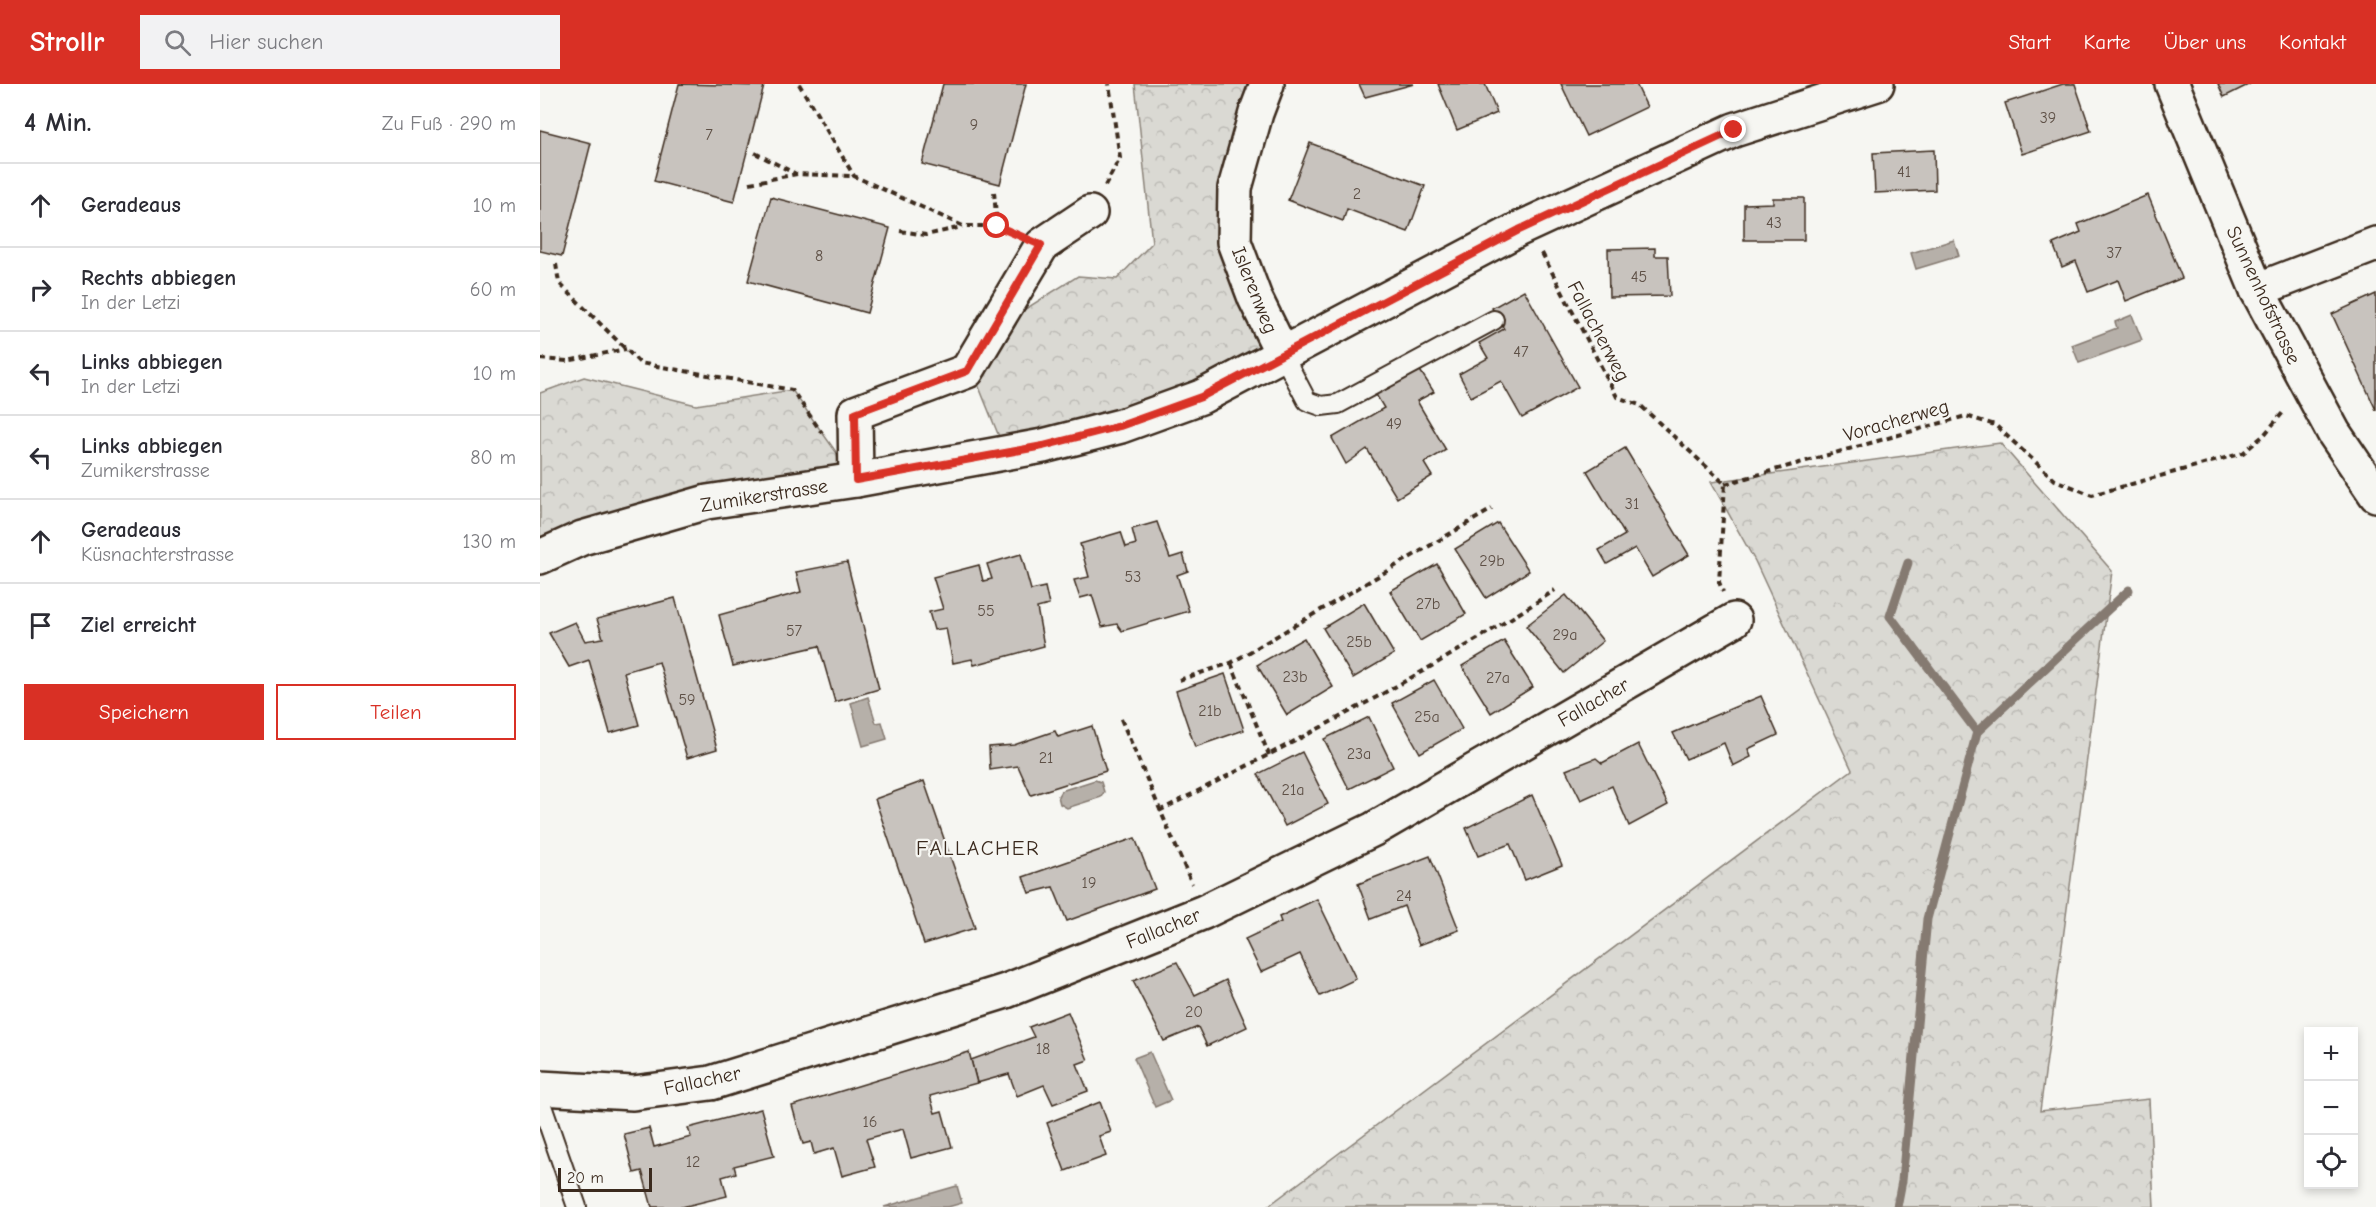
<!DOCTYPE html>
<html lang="de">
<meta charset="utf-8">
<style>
body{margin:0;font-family:"Comic Neue",sans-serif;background:#f2f2f3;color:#2b2b33}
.controls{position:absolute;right:18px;bottom:18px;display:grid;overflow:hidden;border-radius:0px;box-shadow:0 3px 9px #0003}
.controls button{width:54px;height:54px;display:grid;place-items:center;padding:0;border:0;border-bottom:2px solid #e1e1e2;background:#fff;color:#2b2b33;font:30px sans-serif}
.scale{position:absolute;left:18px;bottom:15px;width:94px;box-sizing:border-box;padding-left:6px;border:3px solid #3b2a1e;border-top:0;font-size:16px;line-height:21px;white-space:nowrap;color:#3b2a1e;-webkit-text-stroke:4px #f6f6f2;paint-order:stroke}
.stop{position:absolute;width:18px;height:18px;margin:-14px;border:4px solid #d93025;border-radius:50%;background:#fff}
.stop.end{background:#d93025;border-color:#fff;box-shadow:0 2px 6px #0008}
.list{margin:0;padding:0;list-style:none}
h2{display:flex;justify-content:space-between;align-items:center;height:78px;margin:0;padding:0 24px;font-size:26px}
h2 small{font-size:20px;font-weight:400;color:#7c7c81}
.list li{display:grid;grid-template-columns:39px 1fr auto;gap:18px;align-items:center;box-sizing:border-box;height:84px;padding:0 24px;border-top:2px solid #e1e1e2}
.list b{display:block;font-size:22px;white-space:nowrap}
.list p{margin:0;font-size:20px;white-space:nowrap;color:#7c7c81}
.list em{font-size:20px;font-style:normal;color:#7c7c81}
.actions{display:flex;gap:12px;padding:18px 24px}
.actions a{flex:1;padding:14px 0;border:2px solid #d93025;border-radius:0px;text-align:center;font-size:21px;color:#d93025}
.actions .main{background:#d93025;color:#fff}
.icon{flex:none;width:33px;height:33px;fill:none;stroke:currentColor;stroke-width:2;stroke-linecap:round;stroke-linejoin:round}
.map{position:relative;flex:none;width:1836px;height:1123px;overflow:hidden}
header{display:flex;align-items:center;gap:36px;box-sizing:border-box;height:84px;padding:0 30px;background:#d93025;color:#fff}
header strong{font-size:28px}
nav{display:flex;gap:33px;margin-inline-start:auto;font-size:21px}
.search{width:420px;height:54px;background:#f2f2f3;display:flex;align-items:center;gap:15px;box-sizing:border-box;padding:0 21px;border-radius:0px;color:#7c7c81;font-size:22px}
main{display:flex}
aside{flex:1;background:#fff}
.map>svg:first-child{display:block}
.forest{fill:url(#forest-crowns);stroke:#8a8278;stroke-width:1.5}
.water{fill:#b6b0a9;stroke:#857a71;stroke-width:1.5}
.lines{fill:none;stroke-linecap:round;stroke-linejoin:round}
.stream{stroke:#857a71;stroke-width:9}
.building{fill:#c8c3be;stroke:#3b2a1e;stroke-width:1.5}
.lane-casing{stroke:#3b2a1e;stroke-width:22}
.street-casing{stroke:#3b2a1e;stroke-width:38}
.secondary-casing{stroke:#3b2a1e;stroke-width:38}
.path{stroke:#3b2a1e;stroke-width:4;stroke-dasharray:6 4.5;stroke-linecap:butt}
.lane{stroke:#f6f6f2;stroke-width:18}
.street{stroke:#f6f6f2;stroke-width:33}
.secondary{stroke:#f6f6f2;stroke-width:33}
.route{stroke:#d93025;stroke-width:8}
.labels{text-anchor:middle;stroke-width:4.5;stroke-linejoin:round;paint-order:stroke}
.number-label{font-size:16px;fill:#5e5046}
.street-label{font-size:20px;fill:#3b2a1e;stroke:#f6f6f2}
.neighbourhood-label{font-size:21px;letter-spacing:1.5px;fill:#3b2a1e;stroke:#f6f6f2}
</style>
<header>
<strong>Strollr</strong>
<div class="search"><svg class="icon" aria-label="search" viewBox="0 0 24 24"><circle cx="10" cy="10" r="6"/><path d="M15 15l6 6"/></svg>Hier suchen</div>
<nav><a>Start</a><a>Karte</a><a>Über uns</a><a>Kontakt</a></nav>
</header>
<main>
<aside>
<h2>4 Min.<small>Zu Fuß · 290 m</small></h2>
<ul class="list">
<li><svg class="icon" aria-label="ahead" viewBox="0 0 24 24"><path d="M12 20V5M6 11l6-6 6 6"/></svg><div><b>Geradeaus</b></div><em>10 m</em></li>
<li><svg class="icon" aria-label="right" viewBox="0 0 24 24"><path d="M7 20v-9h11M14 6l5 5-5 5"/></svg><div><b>Rechts abbiegen</b><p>In der Letzi</p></div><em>60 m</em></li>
<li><svg class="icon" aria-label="left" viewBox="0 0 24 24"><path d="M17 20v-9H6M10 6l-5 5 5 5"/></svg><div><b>Links abbiegen</b><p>In der Letzi</p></div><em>10 m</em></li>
<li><svg class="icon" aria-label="left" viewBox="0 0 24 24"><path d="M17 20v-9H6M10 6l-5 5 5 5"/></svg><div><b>Links abbiegen</b><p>Zumikerstrasse</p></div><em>80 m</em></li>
<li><svg class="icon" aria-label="ahead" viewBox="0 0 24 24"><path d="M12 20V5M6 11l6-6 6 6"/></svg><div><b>Geradeaus</b><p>Küsnachterstrasse</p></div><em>130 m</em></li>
<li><svg class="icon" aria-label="arrive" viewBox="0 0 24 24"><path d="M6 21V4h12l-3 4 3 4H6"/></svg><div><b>Ziel erreicht</b></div></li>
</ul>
<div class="actions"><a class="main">Speichern</a><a>Teilen</a></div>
</aside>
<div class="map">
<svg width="1836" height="1123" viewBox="0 0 1836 1123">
<defs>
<pattern id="forest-crowns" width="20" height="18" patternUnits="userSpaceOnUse" patternTransform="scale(1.5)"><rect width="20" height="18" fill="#dad9d3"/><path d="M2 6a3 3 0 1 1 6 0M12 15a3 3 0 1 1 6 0" fill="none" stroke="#bcbab5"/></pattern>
</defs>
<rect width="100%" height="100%" fill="#f6f6f2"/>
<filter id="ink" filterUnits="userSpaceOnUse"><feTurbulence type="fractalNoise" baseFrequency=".0167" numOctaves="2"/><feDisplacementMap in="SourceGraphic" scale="12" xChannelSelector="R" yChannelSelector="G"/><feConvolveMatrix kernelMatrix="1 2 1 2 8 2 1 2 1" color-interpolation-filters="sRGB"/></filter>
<g filter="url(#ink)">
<g class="forest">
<polygon points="595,0 727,0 695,104 743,271 661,313 460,355 435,293 471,234 538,192 577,195 612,159"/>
<polygon points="44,293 156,321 252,306 316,396 0,473 0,309"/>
<polygon points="1460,359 1572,487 1500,1027 1609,1015 1614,1123 727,1123 1312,686 1215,477 1171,398"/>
</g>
<g class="water">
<polygon points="1414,156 1419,172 1376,185 1371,169"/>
<polygon points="1592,231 1602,256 1539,279 1532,261 1577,244 1575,238"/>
<polygon points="328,613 336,639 342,638 347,655 323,662 311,619"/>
<polygon points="555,696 561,698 564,708 561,713 527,724 520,720 518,712 521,707"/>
<polygon points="610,968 631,1016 615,1023 594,974"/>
<polygon points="417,1102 422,1119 408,1123 344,1123"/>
</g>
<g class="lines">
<g class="stream">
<polyline points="1368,479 1350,532 1437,648"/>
<polyline points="1357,1123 1362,1097 1387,835 1437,648 1589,506"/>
</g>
</g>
<g class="building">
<polygon points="139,0 224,2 194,118 114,97"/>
<polygon points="403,0 486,0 460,100 382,80"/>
<polygon points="819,0 874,0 825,13"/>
<polygon points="898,0 945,0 957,29 917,46"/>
<polygon points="1021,0 1096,0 1107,23 1046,52"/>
<polygon points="1523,0 1535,0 1551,47 1482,70 1465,19"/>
<polygon points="1678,0 1710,0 1684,13"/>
<polygon points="0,46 51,59 22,172 0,167"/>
<polygon points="770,59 885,102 868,148 807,125 803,137 748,116"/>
<polygon points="1394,66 1395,106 1335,109 1333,69"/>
<polygon points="1608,111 1642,194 1586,217 1578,196 1548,208 1536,177 1522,183 1513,160 1541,148 1538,140"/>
<polygon points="231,113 350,144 327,229 208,197"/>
<polygon points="1233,114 1264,114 1264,156 1204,156 1204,120 1233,119"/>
<polygon points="1115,164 1115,172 1128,172 1130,212 1069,213 1068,165"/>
<polygon points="984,206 1038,303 982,334 961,297 931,313 919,290 948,274 939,259 964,245 952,224"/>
<polygon points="1836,210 1836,326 1792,230"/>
<polygon points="879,285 894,308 877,317 906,366 884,379 892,392 857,414 827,365 806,380 792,354 844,324 835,309"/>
<polygon points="1085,364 1149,471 1112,493 1095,464 1067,480 1059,466 1085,451 1047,387"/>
<polygon points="617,438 630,474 643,470 648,487 637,491 649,527 582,547 577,540 562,543 552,511 540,514 534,496 549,493 540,460 581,448 586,463 596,460 592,445"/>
<polygon points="958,439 989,487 946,514 915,465"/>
<polygon points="481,470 491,506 505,503 509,521 497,524 504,562 434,581 432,575 413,579 406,544 394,546 389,528 403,525 393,493 439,481 443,497 452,495 447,480"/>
<polygon points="307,478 339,605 295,618 279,562 193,582 179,531 261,508 256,488"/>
<polygon points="897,480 926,530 880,557 850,507"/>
<polygon points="1026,511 1063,557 1024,589 986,542"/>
<polygon points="135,514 177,665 147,674 119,578 84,588 99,641 70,649 49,576 29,583 9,549 35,538 45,557 63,554 57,535"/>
<polygon points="824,519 854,570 813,594 783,544"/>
<polygon points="764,554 793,603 747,631 717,581"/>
<polygon points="964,557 993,603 951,629 922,582"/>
<polygon points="685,590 704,646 655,663 636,607"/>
<polygon points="894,596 922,645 880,669 852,619"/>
<polygon points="1221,612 1238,651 1208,665 1211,673 1193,682 1184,659 1146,675 1133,649"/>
<polygon points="829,633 853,683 809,705 784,655"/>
<polygon points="552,642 566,687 491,711 478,682 450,686 449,663 474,661 515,647 518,653"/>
<polygon points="1098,660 1128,721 1089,742 1072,702 1041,716 1026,686 1056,674 1062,679"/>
<polygon points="762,668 788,720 745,742 718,690"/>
<polygon points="384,697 435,844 384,860 335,715"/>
<polygon points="992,711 1022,781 985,796 970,760 938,772 926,744"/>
<polygon points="595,754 615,805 527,837 513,803 489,809 483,793"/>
<polygon points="890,772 919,846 879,861 864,822 831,835 818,800"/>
<polygon points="777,815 816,895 780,912 760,870 721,888 705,855 741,838 739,833"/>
<polygon points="637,878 655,911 686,896 707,943 667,962 658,943 624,957 593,897"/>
<polygon points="528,928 548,976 537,980 548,1007 513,1020 504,1001 477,1012 469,990 437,999 431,976 494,953 489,943"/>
<polygon points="429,968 437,999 390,1012 395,1029 402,1027 412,1063 371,1074 363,1045 326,1055 335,1083 302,1092 294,1064 274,1070 271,1058 263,1060 252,1022"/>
<polygon points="560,1018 571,1048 559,1052 566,1072 525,1087 507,1039"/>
<polygon points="221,1025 234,1072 194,1082 196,1089 182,1093 187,1112 142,1123 112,1123 102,1087 94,1089 84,1050 109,1044 114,1063 151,1053 148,1044"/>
</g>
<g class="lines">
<defs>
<g id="lane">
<polyline points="743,271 767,317 781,322 798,320 954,236"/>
<polyline points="0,1016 37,1123"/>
</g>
<g id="street">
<polyline points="727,0 716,29 695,104 694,158 715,214 743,271"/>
<polyline points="1632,0 1717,206 1794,349 1836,411"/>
<polyline points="1717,206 1836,160"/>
<polyline points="316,396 315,329 427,287 502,161 550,129"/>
<polyline points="0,1004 93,1009 171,999 466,907 664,828 834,745 1194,536"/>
</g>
<polyline id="secondary" points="0,473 42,454 167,418 316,396 503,362 581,342 661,313 979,145 1194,46 1337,0"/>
</defs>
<use href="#lane" class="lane-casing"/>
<use href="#street" class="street-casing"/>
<use href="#secondary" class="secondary-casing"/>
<g class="path">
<polyline points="259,0 314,92 423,142 457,142 473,149"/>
<polyline points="215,69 256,90"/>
<polyline points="210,99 257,90 313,92"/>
<polyline points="565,102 580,74 569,0"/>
<polyline points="454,108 457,142"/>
<polyline points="360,147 386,151 422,143"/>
<polyline points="1002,169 1077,313 1100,321 1185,400 1179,498 1183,508"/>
<polyline points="16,180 19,199 100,279 252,306 282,349"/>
<polyline points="0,275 27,277 86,265"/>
<polyline points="1185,400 1426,332 1455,341 1515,396 1552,411 1703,369 1724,351 1745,326"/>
<polyline points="691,579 729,671"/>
<polyline points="639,596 691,579 952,425"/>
<polyline points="581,635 652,800"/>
<path d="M619,727C754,658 888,590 1015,506"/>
</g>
<use href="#lane" class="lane"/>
<use href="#street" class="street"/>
<use href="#secondary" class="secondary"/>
</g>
</g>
<g class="lines" filter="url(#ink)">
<polyline class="route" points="457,142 501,161 427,287 315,329 316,396 503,362 580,342 661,313 979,146 1194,46"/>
</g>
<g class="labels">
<g class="number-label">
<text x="1508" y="39">39</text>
<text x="434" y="46">9</text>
<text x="169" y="56">7</text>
<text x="1364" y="93">41</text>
<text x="817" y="115">2</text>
<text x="1234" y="144">43</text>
<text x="1574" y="174">37</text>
<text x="279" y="177">8</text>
<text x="1099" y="198">45</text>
<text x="981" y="273">47</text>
<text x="854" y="345">49</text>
<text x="1092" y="425">31</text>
<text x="952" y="482">29b</text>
<text x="593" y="498">53</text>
<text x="888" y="525">27b</text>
<text x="446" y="532">55</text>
<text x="254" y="552">57</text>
<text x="1025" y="556">29a</text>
<text x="819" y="563">25b</text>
<text x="755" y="598">23b</text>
<text x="958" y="599">27a</text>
<text x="147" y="621">59</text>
<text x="670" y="632">21b</text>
<text x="887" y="638">25a</text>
<text x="819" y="675">23a</text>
<text x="506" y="679">21</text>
<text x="753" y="711">21a</text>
<text x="549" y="804">19</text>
<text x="864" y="817">24</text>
<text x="654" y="933">20</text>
<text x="503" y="970">18</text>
<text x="330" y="1043">16</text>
<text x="153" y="1083">12</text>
</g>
<g class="street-label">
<text transform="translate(715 206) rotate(68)" y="7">Islerenweg</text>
<text transform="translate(1724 211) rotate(65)" y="7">Sunnenhofstrasse</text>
<text transform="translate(1059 247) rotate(62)" y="7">Fallacherweg</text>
<text transform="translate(1356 336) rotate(-16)" y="7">Voracherweg</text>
<text transform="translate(224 411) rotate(-9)" y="7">Zumikerstrasse</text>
<text transform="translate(1053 618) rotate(-30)" y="7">Fallacher</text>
<text transform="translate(623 844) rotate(-22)" y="7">Fallacher</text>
<text transform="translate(162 996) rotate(-12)" y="7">Fallacher</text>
</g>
<g class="neighbourhood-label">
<text x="438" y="771">FALLACHER</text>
</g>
</g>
</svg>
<div class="controls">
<button>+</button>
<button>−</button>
<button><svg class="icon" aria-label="locate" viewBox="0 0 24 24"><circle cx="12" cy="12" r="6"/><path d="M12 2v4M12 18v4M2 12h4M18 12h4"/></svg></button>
</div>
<div class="scale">20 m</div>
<div class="stop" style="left:457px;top:142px"></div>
<div class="stop end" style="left:1194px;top:46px"></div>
</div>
</main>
